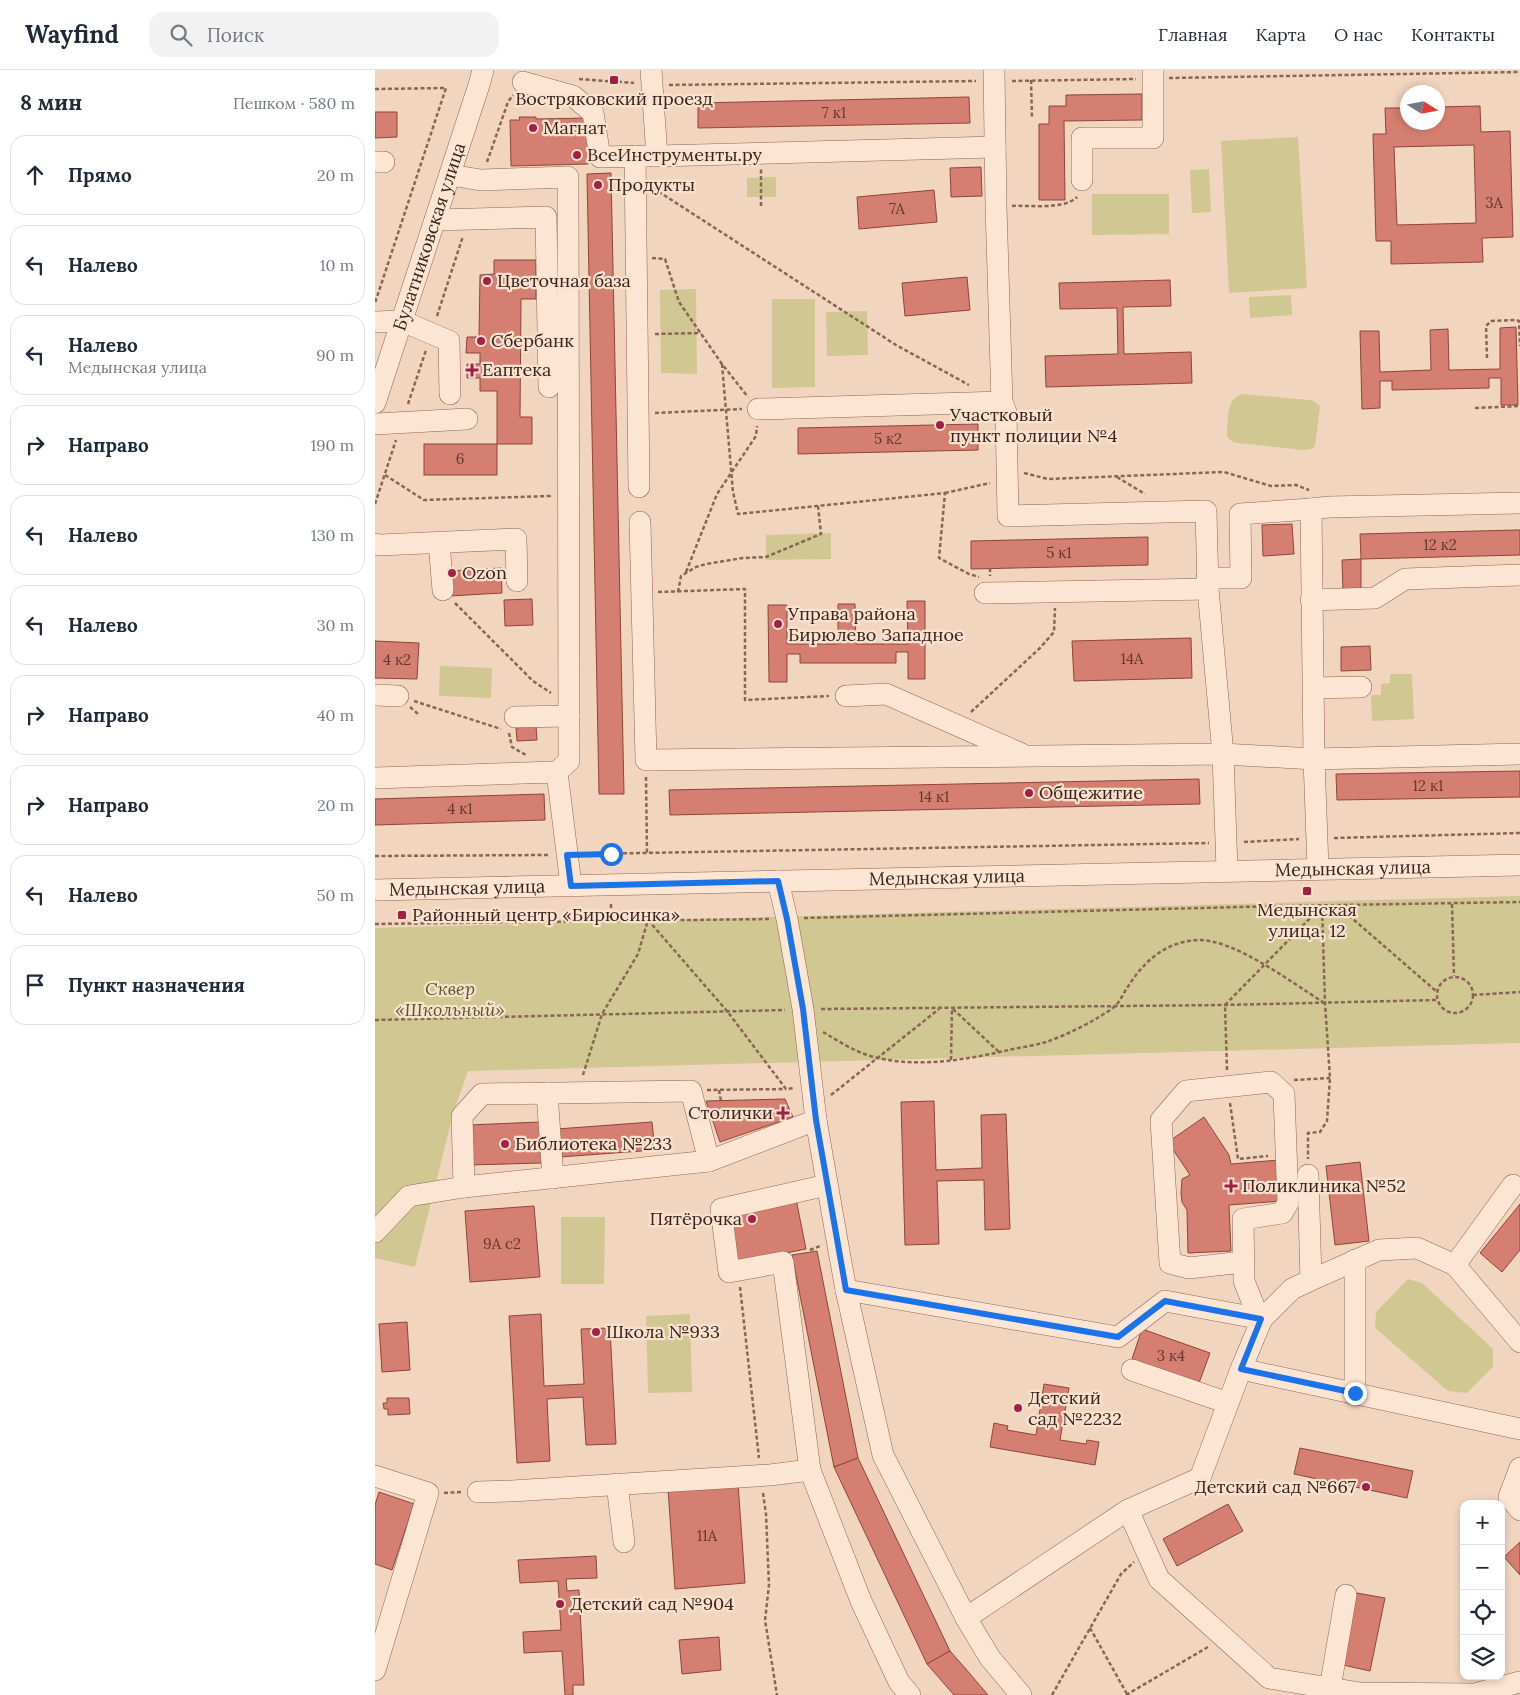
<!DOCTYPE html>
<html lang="ru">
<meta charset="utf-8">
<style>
body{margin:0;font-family:Lora,serif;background:#f2f2f3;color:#1f2937}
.controls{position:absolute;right:15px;bottom:15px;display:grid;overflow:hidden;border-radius:10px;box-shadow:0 2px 8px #0003}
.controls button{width:45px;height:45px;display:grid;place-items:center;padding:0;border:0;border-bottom:1px solid #e0e1e3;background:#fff;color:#1f2937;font:25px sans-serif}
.compass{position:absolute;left:1025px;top:15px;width:45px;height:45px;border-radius:50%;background:#fff;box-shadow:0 2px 8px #0003;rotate:101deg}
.stop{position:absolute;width:15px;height:15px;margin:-11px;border:4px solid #1a73e8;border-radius:50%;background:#fff}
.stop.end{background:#1a73e8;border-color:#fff;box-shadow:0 1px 5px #0008}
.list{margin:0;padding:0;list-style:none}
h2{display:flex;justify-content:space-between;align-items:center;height:65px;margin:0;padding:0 20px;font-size:21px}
h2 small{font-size:16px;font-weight:400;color:#747a83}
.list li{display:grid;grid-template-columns:32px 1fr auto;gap:15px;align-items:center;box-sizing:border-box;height:80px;margin:0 10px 10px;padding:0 10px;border:1px solid #e0e1e3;border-radius:15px}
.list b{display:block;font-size:19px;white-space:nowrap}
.list p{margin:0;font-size:16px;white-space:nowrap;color:#747a83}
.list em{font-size:16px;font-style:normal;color:#747a83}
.icon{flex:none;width:28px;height:28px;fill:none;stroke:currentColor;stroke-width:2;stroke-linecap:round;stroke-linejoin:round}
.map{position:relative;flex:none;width:1145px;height:1625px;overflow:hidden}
header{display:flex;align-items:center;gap:30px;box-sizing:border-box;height:70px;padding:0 25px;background:#fff;border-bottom:1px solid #e0e1e3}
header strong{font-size:24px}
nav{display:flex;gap:28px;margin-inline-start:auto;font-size:18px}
.search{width:350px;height:45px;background:#f2f2f3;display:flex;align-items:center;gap:12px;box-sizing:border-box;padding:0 18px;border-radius:15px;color:#747a83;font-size:19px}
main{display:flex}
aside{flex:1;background:#fff}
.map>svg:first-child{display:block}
.green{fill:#d1c792}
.building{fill:#d47f71;stroke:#8e4439;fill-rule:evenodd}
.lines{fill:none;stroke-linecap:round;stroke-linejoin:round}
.minor-casing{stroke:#8c6455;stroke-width:22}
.path{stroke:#8c6455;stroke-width:2.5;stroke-dasharray:4 2.5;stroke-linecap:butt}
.minor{stroke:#fce5d3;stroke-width:21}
.route{stroke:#1a73e8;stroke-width:6}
.poi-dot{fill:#a12044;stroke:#f8e1cf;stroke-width:2}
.labels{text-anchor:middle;stroke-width:4.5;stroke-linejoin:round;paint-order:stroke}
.number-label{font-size:15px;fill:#603930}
.poi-label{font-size:18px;fill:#3a221b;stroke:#f8e1cf;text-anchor:start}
.street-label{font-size:18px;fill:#3a221b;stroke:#f8e1cf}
.park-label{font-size:18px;font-style:italic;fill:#595720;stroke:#f8e1cf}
</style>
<header>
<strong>Wayfind</strong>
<div class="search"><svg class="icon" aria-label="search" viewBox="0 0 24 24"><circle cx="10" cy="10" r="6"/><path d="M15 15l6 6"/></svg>Поиск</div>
<nav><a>Главная</a><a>Карта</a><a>О нас</a><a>Контакты</a></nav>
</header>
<main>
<aside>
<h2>8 мин<small>Пешком · 580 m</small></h2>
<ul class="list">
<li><svg class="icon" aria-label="ahead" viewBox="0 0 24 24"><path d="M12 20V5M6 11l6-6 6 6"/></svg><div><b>Прямо</b></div><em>20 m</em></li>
<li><svg class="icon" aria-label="left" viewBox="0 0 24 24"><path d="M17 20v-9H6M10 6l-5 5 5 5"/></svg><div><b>Налево</b></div><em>10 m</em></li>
<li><svg class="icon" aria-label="left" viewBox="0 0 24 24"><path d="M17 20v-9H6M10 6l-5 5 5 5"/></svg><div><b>Налево</b><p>Медынская улица</p></div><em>90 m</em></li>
<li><svg class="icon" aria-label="right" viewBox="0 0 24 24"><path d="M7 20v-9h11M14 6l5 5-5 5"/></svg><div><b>Направо</b></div><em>190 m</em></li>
<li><svg class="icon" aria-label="left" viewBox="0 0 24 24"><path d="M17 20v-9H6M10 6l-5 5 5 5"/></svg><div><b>Налево</b></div><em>130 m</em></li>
<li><svg class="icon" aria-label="left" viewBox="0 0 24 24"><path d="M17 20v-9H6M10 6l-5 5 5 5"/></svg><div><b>Налево</b></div><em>30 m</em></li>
<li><svg class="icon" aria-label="right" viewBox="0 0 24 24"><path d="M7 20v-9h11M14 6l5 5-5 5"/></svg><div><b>Направо</b></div><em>40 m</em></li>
<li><svg class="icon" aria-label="right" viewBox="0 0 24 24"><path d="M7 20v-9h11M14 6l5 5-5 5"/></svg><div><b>Направо</b></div><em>20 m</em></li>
<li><svg class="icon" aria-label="left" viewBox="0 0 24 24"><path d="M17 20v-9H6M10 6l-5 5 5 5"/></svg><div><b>Налево</b></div><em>50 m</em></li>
<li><svg class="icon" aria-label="arrive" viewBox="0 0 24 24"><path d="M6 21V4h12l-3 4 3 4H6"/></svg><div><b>Пункт назначения</b></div></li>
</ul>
</aside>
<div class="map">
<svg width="1145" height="1625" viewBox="0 0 1145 1625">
<rect width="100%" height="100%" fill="#f2d5bf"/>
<g class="green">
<polygon points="923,67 932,218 854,223 846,71"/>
<polygon points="834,99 836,142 817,143 815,100"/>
<polygon points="401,107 401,127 372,127 372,108"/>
<polygon points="717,124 794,124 794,164 717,165"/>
<polygon points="321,219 322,304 286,303 285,220"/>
<polygon points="916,225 917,245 875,248 874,227"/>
<polygon points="397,229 440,229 440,317 397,318"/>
<polygon points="492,241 493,285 452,286 451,242"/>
<path d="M868,324L934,330L938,331L945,336L940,376L937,379L929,380L863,373L858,372L852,367C853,352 850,328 868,324Z"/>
<polygon points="456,463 456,489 391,490 391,465"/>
<polygon points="65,596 117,598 116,628 64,626"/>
<polygon points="1015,604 1037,604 1039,649 997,651 996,625 1006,625 1006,614 1015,613"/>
<polygon points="1145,826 1145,973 93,1001 78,1044 40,1197 0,1188 0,858"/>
<polygon points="186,1147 230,1147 229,1214 186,1214"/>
<polygon points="1033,1209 1047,1213 1118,1279 1118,1297 1092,1323 1073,1321 1000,1258 1001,1242"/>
<polygon points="315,1244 317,1322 273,1323 271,1246"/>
</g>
<g class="building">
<polygon points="767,24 767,50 689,51 690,130 664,130 664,54 674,54 674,36 691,36 691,25"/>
<polygon points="594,27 595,53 323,58 323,33"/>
<path d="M1105,36L1106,62L1135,61L1138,167L1107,168L1108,192L1016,194V171H1001L998,64H1011L1010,38H1032V52H1062V37ZM1099,75L1101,153L1022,155L1019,77Z"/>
<polygon points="0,42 22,42 22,67 0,68"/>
<polygon points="144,47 161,47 161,49 212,48 213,94 136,96 135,50 145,50"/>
<polygon points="606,97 607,126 576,127 575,98"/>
<polygon points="236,103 249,724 224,724 212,104"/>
<polygon points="559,120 562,152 484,159 482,127"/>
<polygon points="119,190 161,190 161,229 146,229 145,347 157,347 157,374 122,374 122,321 105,321 105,308 92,308 92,294 105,294 105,283 91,283 92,267 104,267 105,205 119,204"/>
<polygon points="592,207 595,240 530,246 527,213"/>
<polygon points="795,210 796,236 748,237 749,284 816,282 817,313 671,317 670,286 743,284 742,238 685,239 684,213"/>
<polygon points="1141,257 1143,335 1126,335 1126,308 1114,308 1114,318 1017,320 1017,311 1005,311 1005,338 987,339 985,261 1004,261 1005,302 1056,300 1055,260 1073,259 1074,300 1125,299 1125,258"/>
<polygon points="603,354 603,380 423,384 423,358"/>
<rect x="49" y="374" width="73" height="31"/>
<polygon points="917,454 919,484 888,486 887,455"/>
<polygon points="1141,460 1145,460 1145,485 986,489 985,464"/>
<polygon points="773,467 773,495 596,499 596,471"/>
<polygon points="986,489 986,521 968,522 967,490"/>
<polygon points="126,498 127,523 75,526 73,501"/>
<polygon points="157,529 158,555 130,556 129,530"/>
<polygon points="532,531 550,531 550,609 533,609 533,582 521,582 521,593 425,593 425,584 412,584 412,612 394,612 393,535 412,535 412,574 463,574 463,534 480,534 481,574 533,574"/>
<polygon points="816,568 817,608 699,611 697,571"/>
<polygon points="0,571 44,573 42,609 0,608"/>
<polygon points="995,576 996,600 966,601 966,577"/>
<polygon points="161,656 162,670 142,671 141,658"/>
<polygon points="1145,701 1145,727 962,730 961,704"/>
<polygon points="824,709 825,734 295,745 294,720"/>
<polygon points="169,724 170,750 0,755 0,729"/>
<polygon points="410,1029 418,1047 345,1072 331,1031"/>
<polygon points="559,1031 561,1100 607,1098 606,1045 631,1044 635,1159 610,1160 609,1110 562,1111 564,1174 530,1175 526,1032"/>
<polygon points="829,1047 854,1085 856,1094 904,1090 907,1131 854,1135 856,1181 813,1183 812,1140 807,1132 806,1123 807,1109 815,1105 793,1072"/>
<polygon points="165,1052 167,1093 94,1095 93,1055"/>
<polygon points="277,1052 280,1080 185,1087 182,1059"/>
<polygon points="985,1092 994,1171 960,1175 951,1096"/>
<polygon points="421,1129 431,1179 360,1193 351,1142"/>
<polygon points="1145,1134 1145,1180 1127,1202 1105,1183"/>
<polygon points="159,1136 165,1207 95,1212 90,1141"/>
<polygon points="442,1181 483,1388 459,1397 417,1185"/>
<polygon points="166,1244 169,1316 209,1314 206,1259 235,1258 241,1374 211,1375 208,1327 172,1329 175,1391 142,1393 134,1246"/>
<polygon points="32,1252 35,1300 7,1302 4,1254"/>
<polygon points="767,1259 835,1283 824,1313 757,1289"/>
<polygon points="669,1314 694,1318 685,1370 711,1374 712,1370 724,1372 720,1395 615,1377 619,1353 633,1356 632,1360 661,1365"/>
<polygon points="12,1328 34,1328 35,1344 13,1345 13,1339 9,1339 8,1333 12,1333"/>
<polygon points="925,1378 1038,1401 1032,1428 919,1404"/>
<polygon points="483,1388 575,1581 552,1594 459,1397"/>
<polygon points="363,1413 370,1513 300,1519 293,1419"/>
<polygon points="4,1422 39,1434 17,1500 0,1494 0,1435"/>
<polygon points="853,1434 868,1461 802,1496 788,1469"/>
<polygon points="1145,1472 1145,1505 1129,1487"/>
<polygon points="221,1486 222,1508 191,1509 192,1521 204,1520 209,1615 198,1615 198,1625 190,1625 187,1581 149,1583 148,1562 186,1560 183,1511 145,1513 143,1490"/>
<polygon points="982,1523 1010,1528 995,1601 968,1595"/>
<polygon points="344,1567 346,1600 307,1604 304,1570"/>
<polygon points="575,1581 590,1598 613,1625 579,1625 552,1594"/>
</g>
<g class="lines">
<defs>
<g id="minor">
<polyline points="276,0 282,86 620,77"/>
<polyline points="619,0 621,136 627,332 631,342 633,446 831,441 833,519 848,684 852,800"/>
<polyline points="148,12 198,26 218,43 225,87 274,86"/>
<polyline points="260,86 264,417"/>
<polyline points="0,92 9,92"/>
<polyline points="75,105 106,110 193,107 194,691 182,702"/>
<polyline points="707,110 707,68 778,68 778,0"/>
<polyline points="60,150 171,147 174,317"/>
<polyline points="0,252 27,251 74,271 75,324"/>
<path id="s1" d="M0,333L104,15L108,0"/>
<polyline points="383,339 627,332"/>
<polyline points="0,354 92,349"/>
<polyline points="265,452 271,690 848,684 939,689 936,439 954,437 1145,433"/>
<polyline points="64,473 68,520"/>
<polyline points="0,474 5,475 141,469 142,511"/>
<polyline points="832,508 866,508 865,444 936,439"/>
<polyline points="610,523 833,519"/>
<polyline points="936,530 1000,528 1030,509 1145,505"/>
<polyline points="938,618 986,617"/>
<polyline points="0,625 23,626"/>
<polyline points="471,626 511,624 647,684"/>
<polyline points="140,647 194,646"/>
<polyline points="0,708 182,702 196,815"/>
<polyline points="943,798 939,689 1145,684"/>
<polyline points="403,811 412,849 428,939 441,1050 462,1170 471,1220 508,1385 591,1548 615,1588 646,1625"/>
<path id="s2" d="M0,820L1145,795"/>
<polyline points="172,1023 178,1108"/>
<polyline points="933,1105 936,1210"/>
<polyline points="452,1115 346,1139 354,1202 408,1192 435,1400 486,1531 524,1612 535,1625"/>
<polyline points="89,1117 87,1046 107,1024 316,1021 334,1091"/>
<polyline points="0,1162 34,1126 89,1117 334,1091 441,1050"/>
<polyline points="868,1192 814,1198 795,1193 786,1050 811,1021 896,1012 909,1024 913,1133 907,1143 868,1149 869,1211 884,1249"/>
<polyline points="1080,1195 1138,1115"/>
<polyline points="471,1220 743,1267 790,1231 887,1249 866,1299 1145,1359"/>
<polyline points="887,1249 917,1219 936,1210 1004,1180 1042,1178 1080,1195 1145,1272"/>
<polyline points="866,1299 825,1408 753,1440 784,1509 894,1608 985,1623 1100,1624 1145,1612"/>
<polyline points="757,1300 853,1333"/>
<polyline points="980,1323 980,1190"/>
<polyline points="1145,1398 1134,1427 1145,1440"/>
<polyline points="0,1406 53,1423 0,1600"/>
<polyline points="242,1414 249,1472"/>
<polyline points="103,1422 137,1421 395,1405 435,1400"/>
<polyline points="591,1548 753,1440"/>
<polyline points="955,1618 971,1525"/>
</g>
</defs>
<use href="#minor" class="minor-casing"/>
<g class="path">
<polyline points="794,8 1145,2"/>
<polyline points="204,9 259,13"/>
<polyline points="656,10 657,48"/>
<polyline points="637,11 761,9"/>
<polyline points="294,15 601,11"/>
<polyline points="0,19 71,18 0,233"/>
<polyline points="112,92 133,32 138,25"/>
<polyline points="278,118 521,275 594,315"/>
<polyline points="386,136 386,99"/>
<path d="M637,136C655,135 689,140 702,127"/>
<polyline points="277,188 290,189 304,232 347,294 373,327"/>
<polyline points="62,246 88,166"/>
<polyline points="280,264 326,263"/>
<polyline points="1112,288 1111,256 1116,251 1141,250 1144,251 1145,276"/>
<polyline points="347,294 358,422 363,444 570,423 564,488 594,504 604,507"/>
<polyline points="33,334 51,280"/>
<polyline points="1100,338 1145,336"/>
<polyline points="280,343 367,339"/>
<polyline points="649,403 673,409 849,402 896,416 921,415 934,420"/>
<polyline points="10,405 49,430 175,426 175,424"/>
<polyline points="742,407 770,424"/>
<polyline points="570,423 615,413"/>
<polyline points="0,434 21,370"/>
<polyline points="615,498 615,506"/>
<polyline points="311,502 342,424 381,366 382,356"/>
<polyline points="283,522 370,519 370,630 454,626"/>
<polyline points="303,522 306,506 321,497 331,494 368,488 391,487 446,464 443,436"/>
<polyline points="80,533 158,611 176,623"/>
<polyline points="39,631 126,659"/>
<polyline points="35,637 43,644"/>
<polyline points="596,642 665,578 679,562 680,538"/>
<polyline points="134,663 137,677 151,685"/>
<polyline points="271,707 272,783"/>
<polyline points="959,768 1145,763"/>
<polyline points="869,772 924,769"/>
<polyline points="209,784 834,773"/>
<polyline points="236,784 236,797"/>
<polyline points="0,786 174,785"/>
<polyline points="1077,834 1079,906"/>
<polyline points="964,837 1061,921"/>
<polyline points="429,848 904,836 1145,832"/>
<polyline points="273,850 352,941 411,1019 419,1018"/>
<polyline points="236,851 236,833"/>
<polyline points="0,854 394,849"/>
<circle cx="1080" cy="925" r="18"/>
<polyline points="1098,925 1145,922"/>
<polyline points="446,939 850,935 1061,930"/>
<polyline points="578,939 624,982"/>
<polyline points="0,950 410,940"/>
<path d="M448,962C465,972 483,984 503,988C547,998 595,989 638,979C649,977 661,975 671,972C692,965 722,950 739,937C745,932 749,922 754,915C770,890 792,871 824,870C861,870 917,913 948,932"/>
<polyline points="576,990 577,938"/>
<polyline points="852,1000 850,935 947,836 950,933 955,1008 952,1051 945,1062 933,1063 933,1089"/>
<polyline points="208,1005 227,944 263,884 273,850"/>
<polyline points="919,1010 955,1008"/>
<polyline points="332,1020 411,1019"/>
<polyline points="344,1020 346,1031"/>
<polyline points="456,1025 564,939"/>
<polyline points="855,1033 863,1089 893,1086"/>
<polyline points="435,1180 445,1176"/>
<polyline points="365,1217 384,1388"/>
<polyline points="69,1423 86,1422"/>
<polyline points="388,1423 391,1444 394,1515 390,1550 402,1625"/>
<polyline points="715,1558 752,1624"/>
<polyline points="677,1625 746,1504 759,1492"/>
<polyline points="751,1625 833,1577"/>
</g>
<use href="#minor" class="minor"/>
</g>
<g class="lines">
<polyline class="route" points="236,784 192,785 196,816 403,811 412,849 428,939 441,1050 471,1220 743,1267 790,1231 886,1249 866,1299 980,1323"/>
</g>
<g class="poi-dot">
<rect x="234" y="5" width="10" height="10" rx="2.5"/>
<circle cx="158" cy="58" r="5"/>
<circle cx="202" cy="85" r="5"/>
<circle cx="223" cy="115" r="5"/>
<circle cx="112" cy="211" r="5"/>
<circle cx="106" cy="271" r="5"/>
<path d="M94.5 292.5h5v5h5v5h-5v5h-5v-5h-5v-5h5z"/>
<circle cx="565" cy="355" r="5"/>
<circle cx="77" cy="503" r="5"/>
<circle cx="403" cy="554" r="5"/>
<circle cx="654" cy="723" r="5"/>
<rect x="927" y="816" width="10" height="10" rx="2.5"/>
<rect x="22" y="840" width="10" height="10" rx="2.5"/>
<path d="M405.5 1035.5h5v5h5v5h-5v5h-5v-5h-5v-5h5z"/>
<circle cx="130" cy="1074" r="5"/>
<path d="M853.5 1108.5h5v5h5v5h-5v5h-5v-5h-5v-5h5z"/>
<circle cx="377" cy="1149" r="5"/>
<circle cx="221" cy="1262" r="5"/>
<circle cx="643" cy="1338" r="5"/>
<circle cx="991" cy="1417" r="5"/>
<circle cx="185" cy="1534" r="5"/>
</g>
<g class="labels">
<g class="number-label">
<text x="459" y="48">7 к1</text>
<text x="1119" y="138">3А</text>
<text x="522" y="144">7А</text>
<text x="513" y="374">5 к2</text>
<text x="85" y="394">6</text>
<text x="1065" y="480">12 к2</text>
<text x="684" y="488">5 к1</text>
<text x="757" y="594">14А</text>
<text x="22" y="595">4 к2</text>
<text x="1053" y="721">12 к1</text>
<text x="559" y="732">14 к1</text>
<text x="85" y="744">4 к1</text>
<text x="127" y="1179">9А с2</text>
<text x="796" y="1291">3 к4</text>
<text x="332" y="1471">11А</text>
</g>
<g class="poi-label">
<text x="239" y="35" text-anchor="middle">Востряковский проезд</text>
<text x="168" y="64">Магнат</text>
<text x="212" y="91">ВсеИнструменты.ру</text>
<text x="233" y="121">Продукты</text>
<text x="122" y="217">Цветочная база</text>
<text x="116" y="277">Сбербанк</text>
<text x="107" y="306">Еаптека</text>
<text x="575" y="351">Участковый<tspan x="575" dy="21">пункт полиции №4</tspan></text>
<text x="87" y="509">Ozon</text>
<text x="413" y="550">Управа района<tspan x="413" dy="21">Бирюлево Западное</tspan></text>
<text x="664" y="729">Общежитие</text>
<text x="932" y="846" text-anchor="middle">Медынская<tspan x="932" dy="21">улица, 12</tspan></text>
<text x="37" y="851">Районный центр «Бирюсинка»</text>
<text x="398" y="1049" text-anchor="end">Столички</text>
<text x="140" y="1080">Библиотека №233</text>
<text x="867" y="1122">Поликлиника №52</text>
<text x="367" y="1155" text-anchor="end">Пятёрочка</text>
<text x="231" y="1268">Школа №933</text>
<text x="653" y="1334">Детский<tspan x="653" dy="21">сад №2232</tspan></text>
<text x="981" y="1423" text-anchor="end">Детский сад №667</text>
<text x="195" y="1540">Детский сад №904</text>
</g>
<g class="street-label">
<text dy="6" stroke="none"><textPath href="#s1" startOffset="175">Булатниковская улица</textPath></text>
<text dy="6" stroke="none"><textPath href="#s2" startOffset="978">Медынская улица</textPath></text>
<text dy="6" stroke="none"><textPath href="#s2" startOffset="572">Медынская улица</textPath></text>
<text dy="6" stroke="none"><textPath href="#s2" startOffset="92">Медынская улица</textPath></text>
</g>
<g class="park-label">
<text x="75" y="925">Сквер<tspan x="75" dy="21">«Школьный»</tspan></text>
</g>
</g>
</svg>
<div class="controls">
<button>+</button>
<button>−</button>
<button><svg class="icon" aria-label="locate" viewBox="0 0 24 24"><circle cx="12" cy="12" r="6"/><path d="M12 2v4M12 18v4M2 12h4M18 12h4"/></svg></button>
<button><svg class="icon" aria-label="layers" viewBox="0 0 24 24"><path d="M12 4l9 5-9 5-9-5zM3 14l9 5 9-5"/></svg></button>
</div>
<svg class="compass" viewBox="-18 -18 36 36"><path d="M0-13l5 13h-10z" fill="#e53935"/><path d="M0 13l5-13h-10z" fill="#747a83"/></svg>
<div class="stop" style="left:236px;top:784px"></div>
<div class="stop end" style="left:980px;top:1323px"></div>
</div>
</main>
